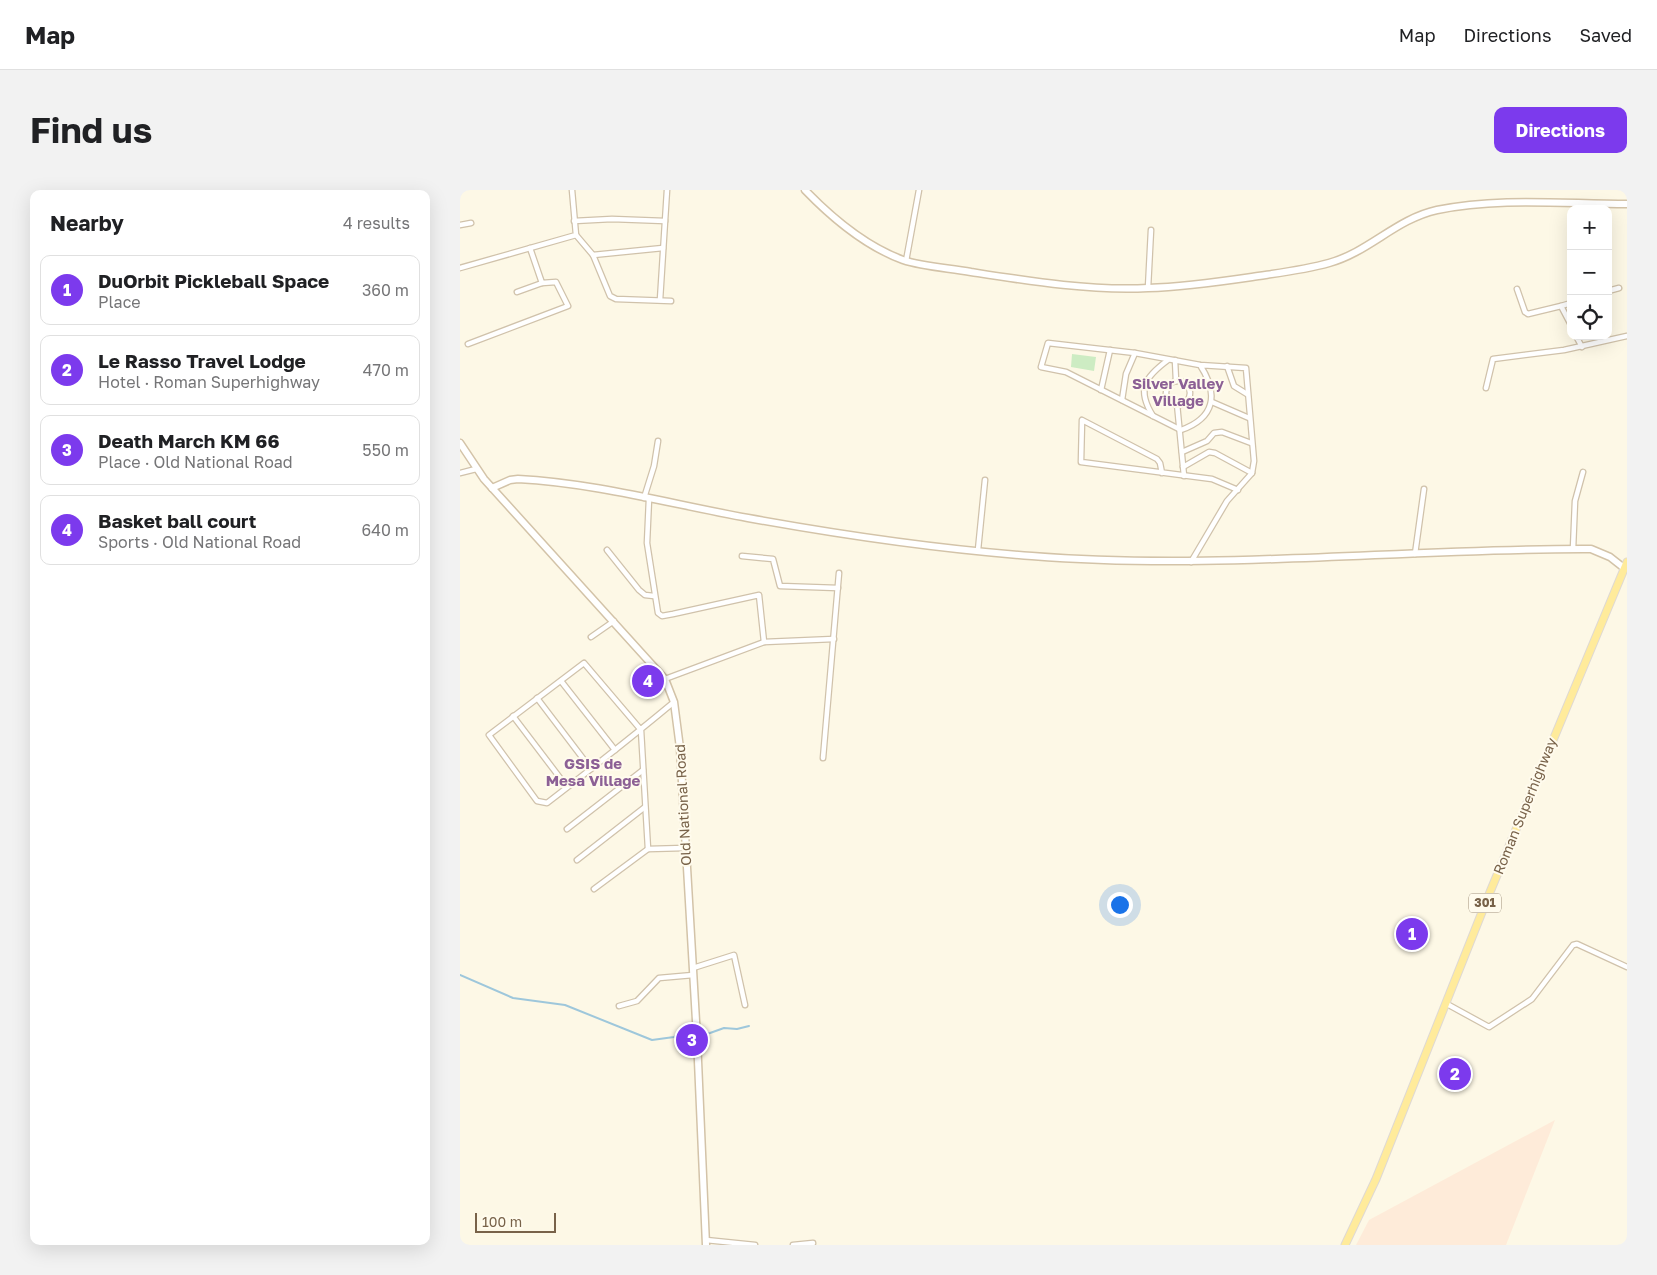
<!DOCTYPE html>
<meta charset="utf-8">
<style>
body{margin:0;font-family:"Golos Text",sans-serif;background:#f2f2f2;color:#202124}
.controls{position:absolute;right:15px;top:15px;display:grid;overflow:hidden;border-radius:10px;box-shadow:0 5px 20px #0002}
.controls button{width:45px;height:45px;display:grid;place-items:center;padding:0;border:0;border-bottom:1px solid #e0e0e0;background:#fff;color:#202124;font:25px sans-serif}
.scale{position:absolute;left:15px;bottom:12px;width:81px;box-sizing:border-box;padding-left:5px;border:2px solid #786249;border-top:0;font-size:14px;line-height:18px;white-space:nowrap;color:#786249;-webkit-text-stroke:4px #fffbed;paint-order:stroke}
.you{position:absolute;left:659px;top:714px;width:18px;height:18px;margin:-12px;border:4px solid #fff;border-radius:50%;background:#1a73e8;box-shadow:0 0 0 8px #1a73e833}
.badge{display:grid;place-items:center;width:32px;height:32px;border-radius:50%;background:#7c3aed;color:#fff;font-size:16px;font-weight:700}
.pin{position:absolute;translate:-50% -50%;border:2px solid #fff;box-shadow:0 1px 5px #0006}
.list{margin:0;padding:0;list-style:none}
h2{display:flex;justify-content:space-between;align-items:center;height:65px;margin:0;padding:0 20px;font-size:21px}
h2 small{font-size:16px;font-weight:400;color:#757577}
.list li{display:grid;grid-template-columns:32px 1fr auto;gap:15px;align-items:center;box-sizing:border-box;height:70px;margin:0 10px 10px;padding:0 10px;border:1px solid #e0e0e0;border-radius:10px}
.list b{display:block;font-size:19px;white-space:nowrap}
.list p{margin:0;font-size:16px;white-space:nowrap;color:#757577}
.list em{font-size:16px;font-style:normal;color:#757577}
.icon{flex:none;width:28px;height:28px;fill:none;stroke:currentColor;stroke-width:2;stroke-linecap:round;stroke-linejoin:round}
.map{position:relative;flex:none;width:1167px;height:1055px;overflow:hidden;border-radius:10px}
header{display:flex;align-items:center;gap:30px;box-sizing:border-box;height:70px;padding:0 25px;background:#fff;border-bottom:1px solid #e0e0e0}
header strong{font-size:24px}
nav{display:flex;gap:28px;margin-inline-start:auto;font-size:18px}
.intro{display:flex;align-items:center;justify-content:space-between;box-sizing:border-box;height:120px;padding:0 30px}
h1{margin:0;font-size:35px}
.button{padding:12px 22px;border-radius:10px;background:#7c3aed;color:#fff;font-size:18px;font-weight:700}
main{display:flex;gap:30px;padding:0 30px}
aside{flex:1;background:#fff;border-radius:10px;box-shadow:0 5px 20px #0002}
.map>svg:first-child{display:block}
.commercial{fill:#feebd9}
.green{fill:#cdecc3}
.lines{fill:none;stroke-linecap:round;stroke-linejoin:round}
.stream{stroke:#9ec7db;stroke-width:2}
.street-casing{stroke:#d0c2ab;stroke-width:7}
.secondary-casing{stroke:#d3c3a8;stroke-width:9}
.primary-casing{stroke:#dfd9d3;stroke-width:9}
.street{stroke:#fff;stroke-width:4.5}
.secondary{stroke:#fff;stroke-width:6}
.primary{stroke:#ffeb9b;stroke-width:7}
.labels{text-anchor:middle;stroke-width:4;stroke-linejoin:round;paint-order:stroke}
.shield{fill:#fffbed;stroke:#a0907a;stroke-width:1}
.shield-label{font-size:12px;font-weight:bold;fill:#786249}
.street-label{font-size:14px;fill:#786249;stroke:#fffbed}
.neighbourhood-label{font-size:15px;font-weight:bold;fill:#8c6095;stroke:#fffbed}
</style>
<header>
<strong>Map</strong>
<nav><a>Map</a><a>Directions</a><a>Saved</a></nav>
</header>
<div class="intro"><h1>Find us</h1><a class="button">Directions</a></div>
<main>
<aside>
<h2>Nearby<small>4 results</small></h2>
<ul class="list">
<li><span class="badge">1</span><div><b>DuOrbit Pickleball Space</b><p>Place</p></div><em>360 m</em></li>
<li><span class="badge">2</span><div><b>Le Rasso Travel Lodge</b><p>Hotel · Roman Superhighway</p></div><em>470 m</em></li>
<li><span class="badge">3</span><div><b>Death March KM 66</b><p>Place · Old National Road</p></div><em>550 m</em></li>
<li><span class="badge">4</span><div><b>Basket ball court</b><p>Sports · Old National Road</p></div><em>640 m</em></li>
</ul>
</aside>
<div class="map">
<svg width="1167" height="1055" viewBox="0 0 1167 1055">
<rect width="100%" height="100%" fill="#fdf8e6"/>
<polygon class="commercial" points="1095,930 1046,1055 896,1055 909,1030"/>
<g class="green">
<polygon points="612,164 636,167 634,181 611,177"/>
<polygon points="187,477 201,493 189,505 175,489"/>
</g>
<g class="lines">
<polyline class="stream" points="0,785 53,808 105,815 192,850 214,847 218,844 250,843 264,838 277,839 289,836"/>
<defs>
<g id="street">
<polyline points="114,31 152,29 205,31"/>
<polyline points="0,35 11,33"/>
<polyline points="116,45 133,65 150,106 156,109 211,111"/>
<polyline points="133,65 203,58"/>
<polyline points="446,71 459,0"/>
<polyline points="0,78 116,45 112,0"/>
<polyline points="688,98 691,40"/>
<polyline points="1057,99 1065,122 1068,124 1101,116 1111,135"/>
<polyline points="1148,101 1159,98"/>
<polyline points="57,102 82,93"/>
<polyline points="200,110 207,0"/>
<polyline points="1101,116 1111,113"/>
<polyline points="1116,146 1122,157"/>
<polyline points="8,154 108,116 96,92 82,93 70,58"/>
<polyline points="715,170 716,191"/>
<polyline points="767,176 774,196 787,204"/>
<circle cx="718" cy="203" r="12"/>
<polyline points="1026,198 1033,169 1104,160 1167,146"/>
<polyline points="641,200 650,160"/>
<polyline points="662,210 666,184 675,163"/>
<polyline points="752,212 789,228"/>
<polyline points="717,214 724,286"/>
<path d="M693,226C676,199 685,187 708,170"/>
<polyline points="722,262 747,251 754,243 762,242 791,253"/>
<polyline points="723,277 749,262 755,263 792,283"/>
<polyline points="0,283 16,279"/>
<polyline points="702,283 700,273 697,269 622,230 621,272 752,289 778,300"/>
<polyline points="184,308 194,276 198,251"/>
<polyline points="189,309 187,353 198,423 202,426 213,424 299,405 304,452"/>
<polyline points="1113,359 1115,311 1123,282"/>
<polyline points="147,360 179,400 185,405 194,406"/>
<polyline points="518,360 525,290"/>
<polyline points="955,364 964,299"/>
<polyline points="282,366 313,369 320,396 378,398"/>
<path d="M731,372L767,311L792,283L794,271L786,178L740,175L675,163L588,153L581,177L606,182L721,240C755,228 759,204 740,175"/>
<polyline points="131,447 154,431"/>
<polyline points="205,489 304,452 374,449"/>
<polyline points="101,491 155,560"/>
<polyline points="77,508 131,579"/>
<path d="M214,512C172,547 130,580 87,613L77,611L29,545L124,473L181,540L188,659L225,658"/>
<polyline points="53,526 107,597"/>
<polyline points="363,568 379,383"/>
<polyline points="107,639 183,580"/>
<polyline points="117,670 185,617"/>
<polyline points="134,699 188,659"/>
<polyline points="233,778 274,765 285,815"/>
<polyline points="987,814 1029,837 1072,809 1113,755 1117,754 1167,777"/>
<polyline points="159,816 177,811 199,788 233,785"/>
<polyline points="246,1050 295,1055"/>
<polyline points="333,1055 353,1053"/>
</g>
<g id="secondary">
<path d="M345,0C373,29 405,56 443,70C464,77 490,78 511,82C569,91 630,101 688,98C723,97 758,92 792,87C818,83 844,80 869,73C909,62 936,29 977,20C1039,7 1104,14 1167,14"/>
<polyline points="0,253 24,289 205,489 214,512 220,558 237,848 246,1055"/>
<path d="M32,298L50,290L58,289C135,293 211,314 288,328C382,345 477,359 572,366C758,381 945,358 1131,359L1150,367L1164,378"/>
</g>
<polyline id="primary" points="885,1055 916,989 1030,702 1167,372"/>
</defs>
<use href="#street" class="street-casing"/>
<use href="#secondary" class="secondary-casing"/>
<use href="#primary" class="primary-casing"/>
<use href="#street" class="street"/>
<use href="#secondary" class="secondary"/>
<use href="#primary" class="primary"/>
</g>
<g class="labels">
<rect class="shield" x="1009" y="703.5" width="32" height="19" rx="4"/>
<g class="shield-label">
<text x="1025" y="717">301</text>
</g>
<g class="street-label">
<text transform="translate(223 615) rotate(-93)" y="5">Old National Road</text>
<text transform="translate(1065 616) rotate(-68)" y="5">Roman Superhighway</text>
</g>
<g class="neighbourhood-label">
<text x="718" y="199">Silver Valley<tspan x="718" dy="17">Village</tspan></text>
<text x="133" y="579">GSIS de<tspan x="133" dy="17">Mesa Village</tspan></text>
</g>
</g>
</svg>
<div class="controls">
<button>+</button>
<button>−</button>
<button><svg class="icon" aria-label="locate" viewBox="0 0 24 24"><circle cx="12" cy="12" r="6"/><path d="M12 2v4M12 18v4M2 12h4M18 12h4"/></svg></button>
</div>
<div class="scale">100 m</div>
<div class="you"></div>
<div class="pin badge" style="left:952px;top:744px">1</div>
<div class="pin badge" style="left:995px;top:884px">2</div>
<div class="pin badge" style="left:232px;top:850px">3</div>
<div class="pin badge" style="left:188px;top:491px">4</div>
</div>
</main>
